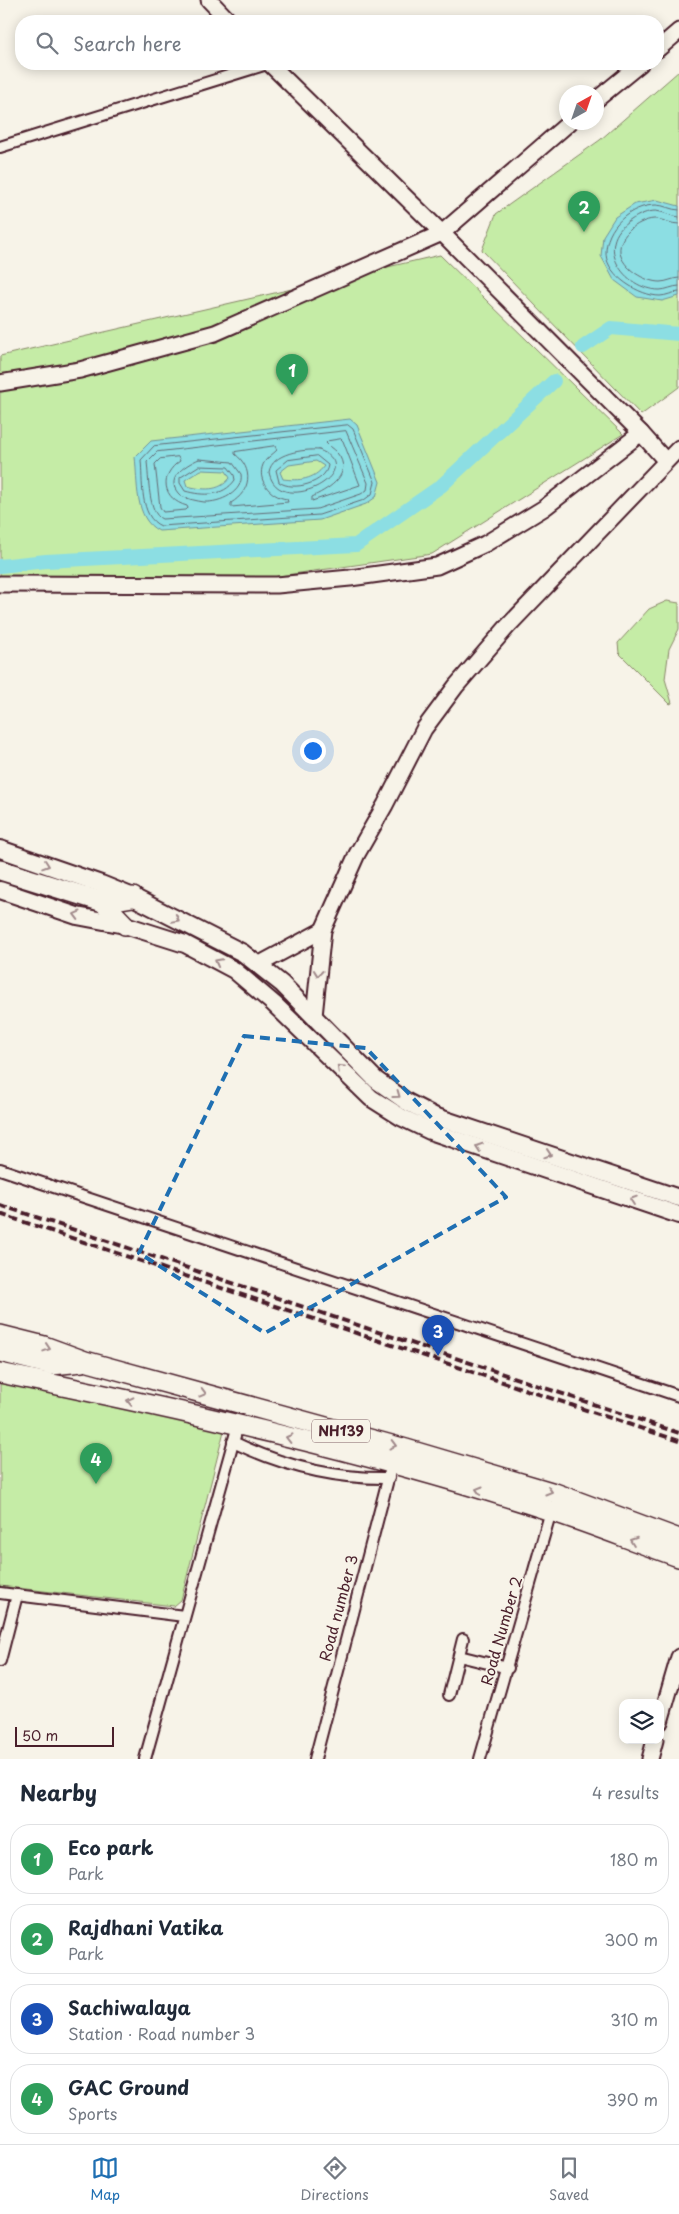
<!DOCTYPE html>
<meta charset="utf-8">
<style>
body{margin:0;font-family:"Playpen Sans",sans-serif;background:#f2f2f3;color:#1f2937}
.controls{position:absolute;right:15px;bottom:15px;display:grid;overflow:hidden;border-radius:10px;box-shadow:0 2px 12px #0003}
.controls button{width:45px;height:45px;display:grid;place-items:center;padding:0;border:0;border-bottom:1px solid #e0e1e3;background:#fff;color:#1f2937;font:25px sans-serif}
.compass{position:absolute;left:559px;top:85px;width:45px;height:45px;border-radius:50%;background:#fff;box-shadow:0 2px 12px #0003;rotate:40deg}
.scale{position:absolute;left:15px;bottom:12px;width:99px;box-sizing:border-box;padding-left:5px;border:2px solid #4a1f2b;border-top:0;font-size:14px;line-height:18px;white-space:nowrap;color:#4a1f2b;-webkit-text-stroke:4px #f7f3e8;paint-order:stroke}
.you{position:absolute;left:312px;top:750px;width:18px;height:18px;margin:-12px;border:4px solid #fff;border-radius:50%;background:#1a73e8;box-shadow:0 0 0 8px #1a73e833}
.badge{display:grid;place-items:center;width:32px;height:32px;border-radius:50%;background:#1f6fb2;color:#fff;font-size:16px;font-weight:700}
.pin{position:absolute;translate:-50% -41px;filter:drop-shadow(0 1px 2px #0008)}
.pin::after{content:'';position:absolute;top:26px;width:18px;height:15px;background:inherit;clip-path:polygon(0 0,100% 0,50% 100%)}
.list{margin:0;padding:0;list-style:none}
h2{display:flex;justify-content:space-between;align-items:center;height:65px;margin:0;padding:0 20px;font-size:21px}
h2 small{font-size:16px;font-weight:400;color:#747a83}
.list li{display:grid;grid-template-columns:32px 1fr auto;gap:15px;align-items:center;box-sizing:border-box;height:70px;margin:0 10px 10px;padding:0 10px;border:1px solid #e0e1e3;border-radius:20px}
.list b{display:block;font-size:19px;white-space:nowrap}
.list p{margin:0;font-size:16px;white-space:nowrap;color:#747a83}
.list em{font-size:16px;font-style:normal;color:#747a83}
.icon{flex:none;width:28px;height:28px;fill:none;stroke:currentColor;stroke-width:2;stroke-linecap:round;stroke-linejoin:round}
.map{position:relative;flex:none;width:679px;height:1759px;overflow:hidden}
.search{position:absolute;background:#fff;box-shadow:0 2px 12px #0003;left:15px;right:15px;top:15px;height:55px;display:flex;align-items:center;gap:12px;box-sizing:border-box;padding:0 18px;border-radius:20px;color:#747a83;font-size:19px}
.sheet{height:385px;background:#fff}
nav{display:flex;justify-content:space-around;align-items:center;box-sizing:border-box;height:70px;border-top:1px solid #e0e1e3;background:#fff;font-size:14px;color:#747a83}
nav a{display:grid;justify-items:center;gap:2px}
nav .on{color:#1f6fb2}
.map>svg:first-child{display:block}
.green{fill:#c5eca6;stroke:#888668}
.water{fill:#8cdee3;stroke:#729299;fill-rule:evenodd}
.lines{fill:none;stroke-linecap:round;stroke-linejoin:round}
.shore{stroke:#646b75;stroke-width:1}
.canal{stroke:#8cdee3;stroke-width:14}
.street-casing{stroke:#4a1f2b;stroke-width:14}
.secondary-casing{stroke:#4a1f2b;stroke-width:19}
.primary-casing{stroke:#4a1f2b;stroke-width:20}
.highway-casing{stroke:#4a1f2b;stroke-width:22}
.street{stroke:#f7f3e8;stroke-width:10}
.secondary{stroke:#f7f3e8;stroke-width:15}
.primary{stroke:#f7f3e8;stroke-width:16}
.highway{stroke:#f7f3e8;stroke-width:19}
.rail{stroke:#4a1f2b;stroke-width:4;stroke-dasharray:8 4;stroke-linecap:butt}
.oneway{stroke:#a0898a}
.marked{fill:none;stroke:#1f6fb2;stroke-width:4;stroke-dasharray:10 6;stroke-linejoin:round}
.labels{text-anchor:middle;stroke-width:4;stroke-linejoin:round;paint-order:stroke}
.shield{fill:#f7f3e8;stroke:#7e5f64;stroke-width:1}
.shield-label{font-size:14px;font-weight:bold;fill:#4a1f2b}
.street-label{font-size:15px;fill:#4a1f2b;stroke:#f7f3e8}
</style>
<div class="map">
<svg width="679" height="1759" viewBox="0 0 679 1759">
<rect width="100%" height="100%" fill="#f7f3e8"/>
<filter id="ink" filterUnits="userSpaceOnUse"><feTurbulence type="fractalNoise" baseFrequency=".02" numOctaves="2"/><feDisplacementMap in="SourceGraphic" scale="10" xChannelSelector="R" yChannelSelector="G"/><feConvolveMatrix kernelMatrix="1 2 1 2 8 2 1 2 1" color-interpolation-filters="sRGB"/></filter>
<g filter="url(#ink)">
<g class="green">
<polygon points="679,71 679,387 641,415 482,250 496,214 600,140"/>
<polygon points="440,255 623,434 432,554 272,577 0,590 0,356"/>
<polygon points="667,601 679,603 679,629 669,649 665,679 672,703 670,704 619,653 618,643 649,609"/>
<polygon points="0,1382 224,1431 181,1600 174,1606 0,1586"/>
</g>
<g class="water">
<polygon points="657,200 679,206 679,296 662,301 637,297 614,280 601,256 603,236 615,217 635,204"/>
<path d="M350,419L357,425L380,482L376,497L366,504L320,520L159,531C134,519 138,482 135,457L151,441ZM316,461L324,466C314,480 299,481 283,479L280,472L289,465ZM201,470L226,471L230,478C219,492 203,490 187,486L185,480Z"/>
</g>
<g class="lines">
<g class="shore">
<path d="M679,210C671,210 664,205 656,205C631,205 605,227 606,254C607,276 640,296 660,296C666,296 673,292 679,292"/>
<path d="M679,217C671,216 664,212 656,211C648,211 638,215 631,220C593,244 623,290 660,290C666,290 673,286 679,286"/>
<path d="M679,224C671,224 664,220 657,219C641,218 618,234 620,252C622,268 645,282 660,282C667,282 673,278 679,278"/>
<path d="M348,425L353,429L375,482L372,494L364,500L319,515L161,526C139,517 143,480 141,460L154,446Z"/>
<path d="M346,431L368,483L367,490L361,494L317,509L162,519C148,513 149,477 147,462L157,452Z"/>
<path d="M341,439L343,441L360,485L312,501V497C326,490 351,477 340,457C337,451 330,448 326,443L328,441Z"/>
<path d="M275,446L277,450C273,454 268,457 265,461C254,478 270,497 287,499L288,502L231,507V503C251,491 254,469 235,454V452Z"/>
<path d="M319,450C371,470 278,520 269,472C272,453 303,449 319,450Z"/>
<path d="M317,456L328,465C326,483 293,492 279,482L276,470L288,460Z"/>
<path d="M178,457L180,461C159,475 162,499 187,506L188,508L186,510L163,512L160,507L155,464L160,459Z"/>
<path d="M199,459L232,462L241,474C244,492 220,503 204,502C197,501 188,499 181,496C163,480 183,466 199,459Z"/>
<path d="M199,466L228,467L234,475L235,480C223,497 203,496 185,491L180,483V478Z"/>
</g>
<g class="canal">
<polyline points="583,347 611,328 679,334"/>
<polyline points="0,566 46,561 356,545 441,486 554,381"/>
</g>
<defs>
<g id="street">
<polyline points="0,147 267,64"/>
<polyline points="0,1169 679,1396"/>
<path d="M233,1442C281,1465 335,1479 389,1478"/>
<polyline points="0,1593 184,1616"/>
<polyline points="459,1656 508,1668"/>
<polyline points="0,1661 17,1595"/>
<polyline points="449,1695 463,1639"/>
<polyline points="145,1759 238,1425"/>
<polyline points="315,1759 392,1464"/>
<polyline points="480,1759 551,1511"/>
</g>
<g id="secondary">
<polyline points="209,0 229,21"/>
<polyline points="658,49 679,31"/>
<polyline points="270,64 442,233 641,433 665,460"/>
<polyline points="596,100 640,64"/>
<polyline points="0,383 80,370 215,333 442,233 570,122"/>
<polyline points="0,584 277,585 350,578 437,566 485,544 544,508 641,433"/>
<polyline points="258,965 323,930"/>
<polyline points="314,1016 323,930 357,854 385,805 424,729 456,686 507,627 679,448"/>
<polyline points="660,1722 679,1657"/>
<polyline points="650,1759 655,1740"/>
</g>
<g id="primary">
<polyline points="0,849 101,884 133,897 243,953 282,984 376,1080 407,1102 434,1116 679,1198"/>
<polyline points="0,890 77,916 125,925 185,944 234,970 274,1004 371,1098 401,1117 430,1131 679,1215"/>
</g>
<g id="highway">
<polyline points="0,870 103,902 133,897"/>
<polyline points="103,902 125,925"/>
<polyline points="0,1335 44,1346 85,1361 406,1449 555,1493 679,1539"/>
<polyline points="0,1352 52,1365 82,1362"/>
<path d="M0,1373C185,1411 371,1452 551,1511C594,1525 636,1542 679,1557"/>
</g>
</defs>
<use href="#street" class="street-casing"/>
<use href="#secondary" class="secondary-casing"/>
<use href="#primary" class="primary-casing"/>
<use href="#highway" class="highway-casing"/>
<use href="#street" class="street"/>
<use href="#secondary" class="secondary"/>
<use href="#primary" class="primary"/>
<use href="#highway" class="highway"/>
<g class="rail">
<polyline points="0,1205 679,1433"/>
<polyline points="0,1214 679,1441"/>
</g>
</g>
<defs><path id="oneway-chevron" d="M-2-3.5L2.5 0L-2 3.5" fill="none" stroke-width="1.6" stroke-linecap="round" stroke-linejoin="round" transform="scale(1.25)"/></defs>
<g class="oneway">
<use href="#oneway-chevron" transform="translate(46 865) rotate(19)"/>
<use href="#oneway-chevron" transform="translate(77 915) rotate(-165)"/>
<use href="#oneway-chevron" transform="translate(176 919) rotate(28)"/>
<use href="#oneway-chevron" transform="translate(218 962) rotate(-152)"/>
<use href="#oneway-chevron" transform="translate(318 973) rotate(96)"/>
<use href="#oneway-chevron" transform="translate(340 1068) rotate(-136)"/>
<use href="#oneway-chevron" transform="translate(397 1095) rotate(36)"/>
<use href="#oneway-chevron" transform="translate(479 1147) rotate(-161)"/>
<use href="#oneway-chevron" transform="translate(548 1154) rotate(18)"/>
<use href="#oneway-chevron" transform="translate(633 1200) rotate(-161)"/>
<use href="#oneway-chevron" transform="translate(47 1348) rotate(18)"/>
<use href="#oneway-chevron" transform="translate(203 1393) rotate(15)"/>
<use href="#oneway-chevron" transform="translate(130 1401) rotate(-167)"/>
<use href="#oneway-chevron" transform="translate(289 1438) rotate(-166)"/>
<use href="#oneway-chevron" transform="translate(393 1445) rotate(15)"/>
<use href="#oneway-chevron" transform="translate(479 1490) rotate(-164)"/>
<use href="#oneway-chevron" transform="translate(549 1491) rotate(17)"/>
<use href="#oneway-chevron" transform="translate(633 1541) rotate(-160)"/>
</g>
</g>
<path class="marked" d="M244,1036L366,1048L506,1197L265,1333L139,1253Z"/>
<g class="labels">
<rect class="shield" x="312" y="1419.5" width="58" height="23" rx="4"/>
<g class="shield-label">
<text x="341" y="1436">NH139</text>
</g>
<g class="street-label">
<text transform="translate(339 1608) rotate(-75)" y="5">Road number 3</text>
<text transform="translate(502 1631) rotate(-74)" y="5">Road Number 2</text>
</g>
</g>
</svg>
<div class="controls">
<button><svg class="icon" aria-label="layers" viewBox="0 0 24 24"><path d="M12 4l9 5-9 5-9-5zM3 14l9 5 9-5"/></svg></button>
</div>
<svg class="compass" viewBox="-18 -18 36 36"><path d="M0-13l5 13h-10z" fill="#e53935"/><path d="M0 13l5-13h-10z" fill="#747a83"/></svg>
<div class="scale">50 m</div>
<div class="you"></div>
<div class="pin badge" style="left:292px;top:395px;background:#2e9e5b">1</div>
<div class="pin badge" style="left:584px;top:232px;background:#2e9e5b">2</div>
<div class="pin badge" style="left:438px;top:1356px;background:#1a4fb4">3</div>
<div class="pin badge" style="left:96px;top:1484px;background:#2e9e5b">4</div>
<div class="search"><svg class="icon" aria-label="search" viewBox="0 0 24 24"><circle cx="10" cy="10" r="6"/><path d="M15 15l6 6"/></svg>Search here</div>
</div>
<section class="sheet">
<h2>Nearby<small>4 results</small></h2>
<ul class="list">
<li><span class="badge" style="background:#2e9e5b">1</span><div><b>Eco park</b><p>Park</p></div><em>180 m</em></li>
<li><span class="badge" style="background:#2e9e5b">2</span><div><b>Rajdhani Vatika</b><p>Park</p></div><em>300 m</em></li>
<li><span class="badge" style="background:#1a4fb4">3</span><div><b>Sachiwalaya</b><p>Station · Road number 3</p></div><em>310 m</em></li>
<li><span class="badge" style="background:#2e9e5b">4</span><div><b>GAC Ground</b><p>Sports</p></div><em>390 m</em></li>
</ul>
</section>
<nav>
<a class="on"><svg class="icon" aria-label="map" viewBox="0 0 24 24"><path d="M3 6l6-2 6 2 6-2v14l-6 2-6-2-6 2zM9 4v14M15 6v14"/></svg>Map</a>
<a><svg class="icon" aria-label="directions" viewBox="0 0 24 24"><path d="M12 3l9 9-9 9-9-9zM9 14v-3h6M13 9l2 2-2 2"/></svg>Directions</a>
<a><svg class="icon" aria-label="saved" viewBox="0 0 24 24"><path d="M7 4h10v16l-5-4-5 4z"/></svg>Saved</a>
</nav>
